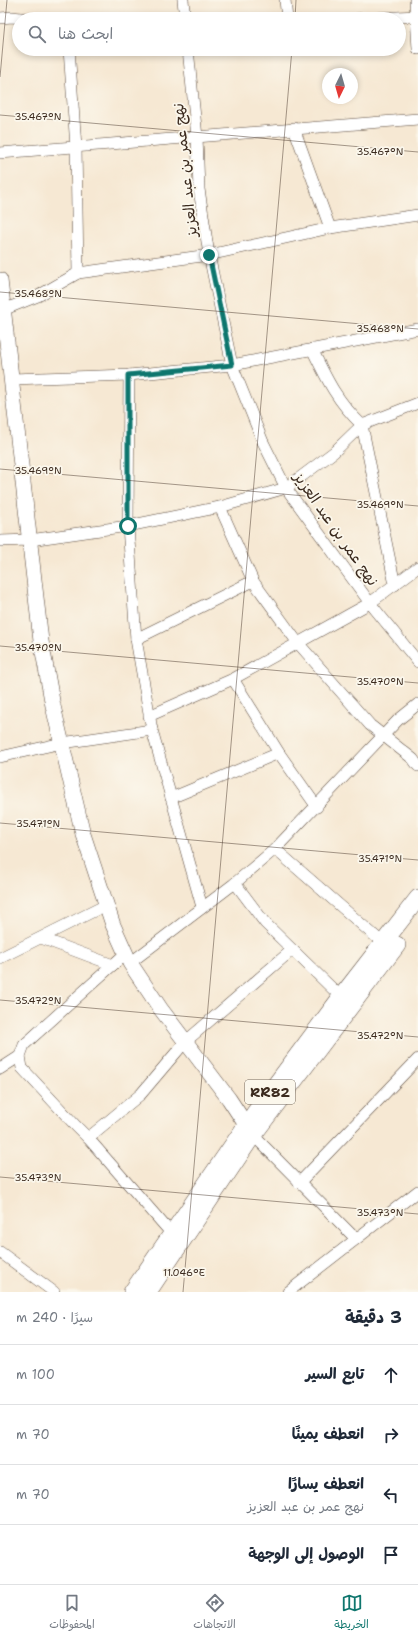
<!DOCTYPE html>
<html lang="ar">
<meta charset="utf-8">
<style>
body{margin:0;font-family:"Shantell Sans","Playpen Sans Arabic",sans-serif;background:#f6f6f7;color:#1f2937;direction:rtl}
.compass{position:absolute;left:322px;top:68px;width:36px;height:36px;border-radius:50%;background:#fff;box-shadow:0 2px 6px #0003;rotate:185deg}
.stop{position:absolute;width:12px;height:12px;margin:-9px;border:3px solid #0f766e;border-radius:50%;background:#fff}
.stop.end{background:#0f766e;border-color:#fff;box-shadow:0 1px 4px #0008}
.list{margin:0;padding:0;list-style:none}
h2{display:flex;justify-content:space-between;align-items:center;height:52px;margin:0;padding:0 16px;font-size:17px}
h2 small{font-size:13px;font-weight:400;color:#747a83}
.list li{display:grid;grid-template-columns:26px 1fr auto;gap:12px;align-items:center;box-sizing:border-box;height:60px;padding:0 16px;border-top:1px solid #e0e1e3}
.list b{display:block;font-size:15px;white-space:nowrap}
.list p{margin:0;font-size:13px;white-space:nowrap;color:#747a83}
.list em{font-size:13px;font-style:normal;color:#747a83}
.icon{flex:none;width:22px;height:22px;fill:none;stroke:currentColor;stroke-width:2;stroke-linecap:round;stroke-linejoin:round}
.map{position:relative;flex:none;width:418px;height:1292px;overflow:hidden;direction:ltr}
.search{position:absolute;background:#fff;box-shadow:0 2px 6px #0003;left:12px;right:12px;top:12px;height:44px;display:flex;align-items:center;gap:10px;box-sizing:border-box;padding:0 14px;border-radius:22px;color:#747a83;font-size:15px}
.sheet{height:292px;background:#fff}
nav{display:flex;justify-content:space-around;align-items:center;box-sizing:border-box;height:56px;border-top:1px solid #e0e1e3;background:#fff;font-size:11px;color:#747a83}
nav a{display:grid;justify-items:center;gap:2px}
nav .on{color:#0f766e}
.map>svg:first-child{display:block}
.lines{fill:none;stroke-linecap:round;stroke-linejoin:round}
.street-casing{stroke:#574639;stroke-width:12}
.secondary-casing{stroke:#574639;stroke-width:16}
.primary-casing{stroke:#574639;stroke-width:18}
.street{stroke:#fff;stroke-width:11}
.secondary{stroke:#fff;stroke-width:15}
.primary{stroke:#fff;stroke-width:17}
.route{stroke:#0f766e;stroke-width:5}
.ticks{fill:none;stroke:#3b2a1e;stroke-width:1;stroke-opacity:0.45}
.labels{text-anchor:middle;stroke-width:3.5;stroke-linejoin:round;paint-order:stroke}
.shield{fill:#fbf7ec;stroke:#75685c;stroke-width:1}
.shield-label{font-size:14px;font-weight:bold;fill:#3b2a1e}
.street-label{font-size:15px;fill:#3b2a1e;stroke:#fbf7ec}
.ticks-label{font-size:10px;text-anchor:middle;fill:#3b2a1e;stroke:#fbf7ec;stroke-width:3.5;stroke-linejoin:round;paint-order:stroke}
</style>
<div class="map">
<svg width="418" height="1292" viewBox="0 0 418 1292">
<rect width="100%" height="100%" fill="#fbf7ec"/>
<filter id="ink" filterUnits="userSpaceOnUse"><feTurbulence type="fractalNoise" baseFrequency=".025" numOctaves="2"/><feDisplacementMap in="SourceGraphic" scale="8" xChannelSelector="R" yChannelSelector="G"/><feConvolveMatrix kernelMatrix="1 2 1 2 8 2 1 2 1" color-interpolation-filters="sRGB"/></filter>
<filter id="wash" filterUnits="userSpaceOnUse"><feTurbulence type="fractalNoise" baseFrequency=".012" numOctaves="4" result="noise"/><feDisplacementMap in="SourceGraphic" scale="16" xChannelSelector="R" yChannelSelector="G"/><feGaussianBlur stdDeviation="0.9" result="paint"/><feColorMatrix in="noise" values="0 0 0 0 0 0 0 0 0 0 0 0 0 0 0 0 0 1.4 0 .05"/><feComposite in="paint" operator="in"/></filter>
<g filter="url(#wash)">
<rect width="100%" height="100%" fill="#f6e8d3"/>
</g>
<g filter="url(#ink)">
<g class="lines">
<defs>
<g id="street">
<polyline points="183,0 185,19"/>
<polyline points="285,0 287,19"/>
<polyline points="415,0 418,49"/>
<polyline points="0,18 12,17 29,19"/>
<polyline points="355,19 418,16"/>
<polyline points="69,49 76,147 78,273 209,255 330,228 418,215"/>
<polyline points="188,49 197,137 199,189 209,255 232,365 263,442 286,488 370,603 418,662"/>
<polyline points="294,128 330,228"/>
<polyline points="0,153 418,119"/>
<polyline points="3,310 38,296 78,273"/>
<path d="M312,349C327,380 337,401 362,425L395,585"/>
<polyline points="129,375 128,526 136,639 152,730 202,907"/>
<polyline points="12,379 129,375 232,365 418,329"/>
<polyline points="220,507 253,581 298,643 370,725 413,759 418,766"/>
<polyline points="0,541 30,540 128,526 220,507 286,488 334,452 362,425 418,403"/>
<polyline points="136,639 253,581"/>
<polyline points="233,679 279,753 317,807"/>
<polyline points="149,716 233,679 370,603 418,567"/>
<polyline points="0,757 62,743 152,730"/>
<polyline points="171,798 279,753"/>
<polyline points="275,849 384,944"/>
<polyline points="235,883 265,923 341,997"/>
<polyline points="41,938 113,965"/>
<polyline points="0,958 106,905"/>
<polyline points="130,963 235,883 275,849 398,720 418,704"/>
<polyline points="0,1069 20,1056"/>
<polyline points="253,1135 356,1239"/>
<polyline points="88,1138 76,1126 22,1068 20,1056 24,1045 126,953"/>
<polyline points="299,1183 418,1059"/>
<polyline points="171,1233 88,1138 141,1094 185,1042 292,950"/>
<polyline points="0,1252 54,1292"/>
<polyline points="288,1292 418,1191"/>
</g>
<polyline id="secondary" points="0,280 41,641 53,706 83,834 113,925 130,963 160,1008 229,1099 252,1134"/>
<g id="primary">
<polyline points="132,1292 256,1111 341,997 418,898"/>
<polyline points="148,1292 253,1135 397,945"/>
</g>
</defs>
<use href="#street" class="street-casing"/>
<use href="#secondary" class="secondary-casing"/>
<use href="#primary" class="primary-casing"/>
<use href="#street" class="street"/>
<use href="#secondary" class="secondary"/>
<use href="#primary" class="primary"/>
</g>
</g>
<g class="lines" filter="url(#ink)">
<polyline class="route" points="128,526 128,375 232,365 209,255"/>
</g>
<path class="ticks" d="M295,19L296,0M0,77L7,0M0,115L418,152M0,292L418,329M0,469L418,506M0,646L418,683M0,823L418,860M0,1000L418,1037M0,1177L418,1214M183,1292L292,49"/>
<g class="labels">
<rect class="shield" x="245" y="1080" width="50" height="24" rx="3"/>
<g class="shield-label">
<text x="270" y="1097">RR82</text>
</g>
<g class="street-label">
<text transform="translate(185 170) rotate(-96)" y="5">نهج عمر بن عبد العزيز</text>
<text transform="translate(336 529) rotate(55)" y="5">نهج عمر بن عبد العزيز</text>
</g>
</g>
<g class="ticks-label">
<text x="38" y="120">35.467°N</text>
<text x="380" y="155">35.467°N</text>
<text x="38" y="297">35.468°N</text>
<text x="380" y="332">35.468°N</text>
<text x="38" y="474">35.469°N</text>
<text x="380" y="508">35.469°N</text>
<text x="38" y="651">35.470°N</text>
<text x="380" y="685">35.470°N</text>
<text x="38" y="827">35.471°N</text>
<text x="380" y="862">35.471°N</text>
<text x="38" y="1004">35.472°N</text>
<text x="380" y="1039">35.472°N</text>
<text x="38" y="1181">35.473°N</text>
<text x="380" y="1216">35.473°N</text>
<text x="184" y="1276">11.046°E</text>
</g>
</svg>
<svg class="compass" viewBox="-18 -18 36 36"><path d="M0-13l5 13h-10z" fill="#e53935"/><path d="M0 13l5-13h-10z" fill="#747a83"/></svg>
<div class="stop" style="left:128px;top:526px"></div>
<div class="stop end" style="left:209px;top:255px"></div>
<div class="search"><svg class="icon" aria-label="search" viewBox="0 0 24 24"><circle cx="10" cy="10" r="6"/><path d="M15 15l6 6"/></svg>ابحث هنا</div>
</div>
<section class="sheet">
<h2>3 دقيقة<small>سيرًا · 240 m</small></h2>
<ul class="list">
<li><svg class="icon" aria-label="ahead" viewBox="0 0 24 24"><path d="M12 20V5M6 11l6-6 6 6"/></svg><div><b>تابع السير</b></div><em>100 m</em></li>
<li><svg class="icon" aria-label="right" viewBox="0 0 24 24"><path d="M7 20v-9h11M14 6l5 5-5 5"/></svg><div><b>انعطف يمينًا</b></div><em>70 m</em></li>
<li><svg class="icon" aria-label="left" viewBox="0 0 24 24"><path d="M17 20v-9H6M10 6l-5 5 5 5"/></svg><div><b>انعطف يسارًا</b><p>نهج عمر بن عبد العزيز</p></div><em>70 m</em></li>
<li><svg class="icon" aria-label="arrive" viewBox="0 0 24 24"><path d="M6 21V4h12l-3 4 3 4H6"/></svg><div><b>الوصول إلى الوجهة</b></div></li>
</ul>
</section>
<nav>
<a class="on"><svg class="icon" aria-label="map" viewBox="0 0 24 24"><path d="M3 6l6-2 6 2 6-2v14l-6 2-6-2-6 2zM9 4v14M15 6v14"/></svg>الخريطة</a>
<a><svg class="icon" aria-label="directions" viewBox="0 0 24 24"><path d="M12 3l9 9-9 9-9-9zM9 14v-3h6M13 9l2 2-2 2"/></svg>الاتجاهات</a>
<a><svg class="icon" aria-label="saved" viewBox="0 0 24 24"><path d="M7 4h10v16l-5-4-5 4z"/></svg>المحفوظات</a>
</nav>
